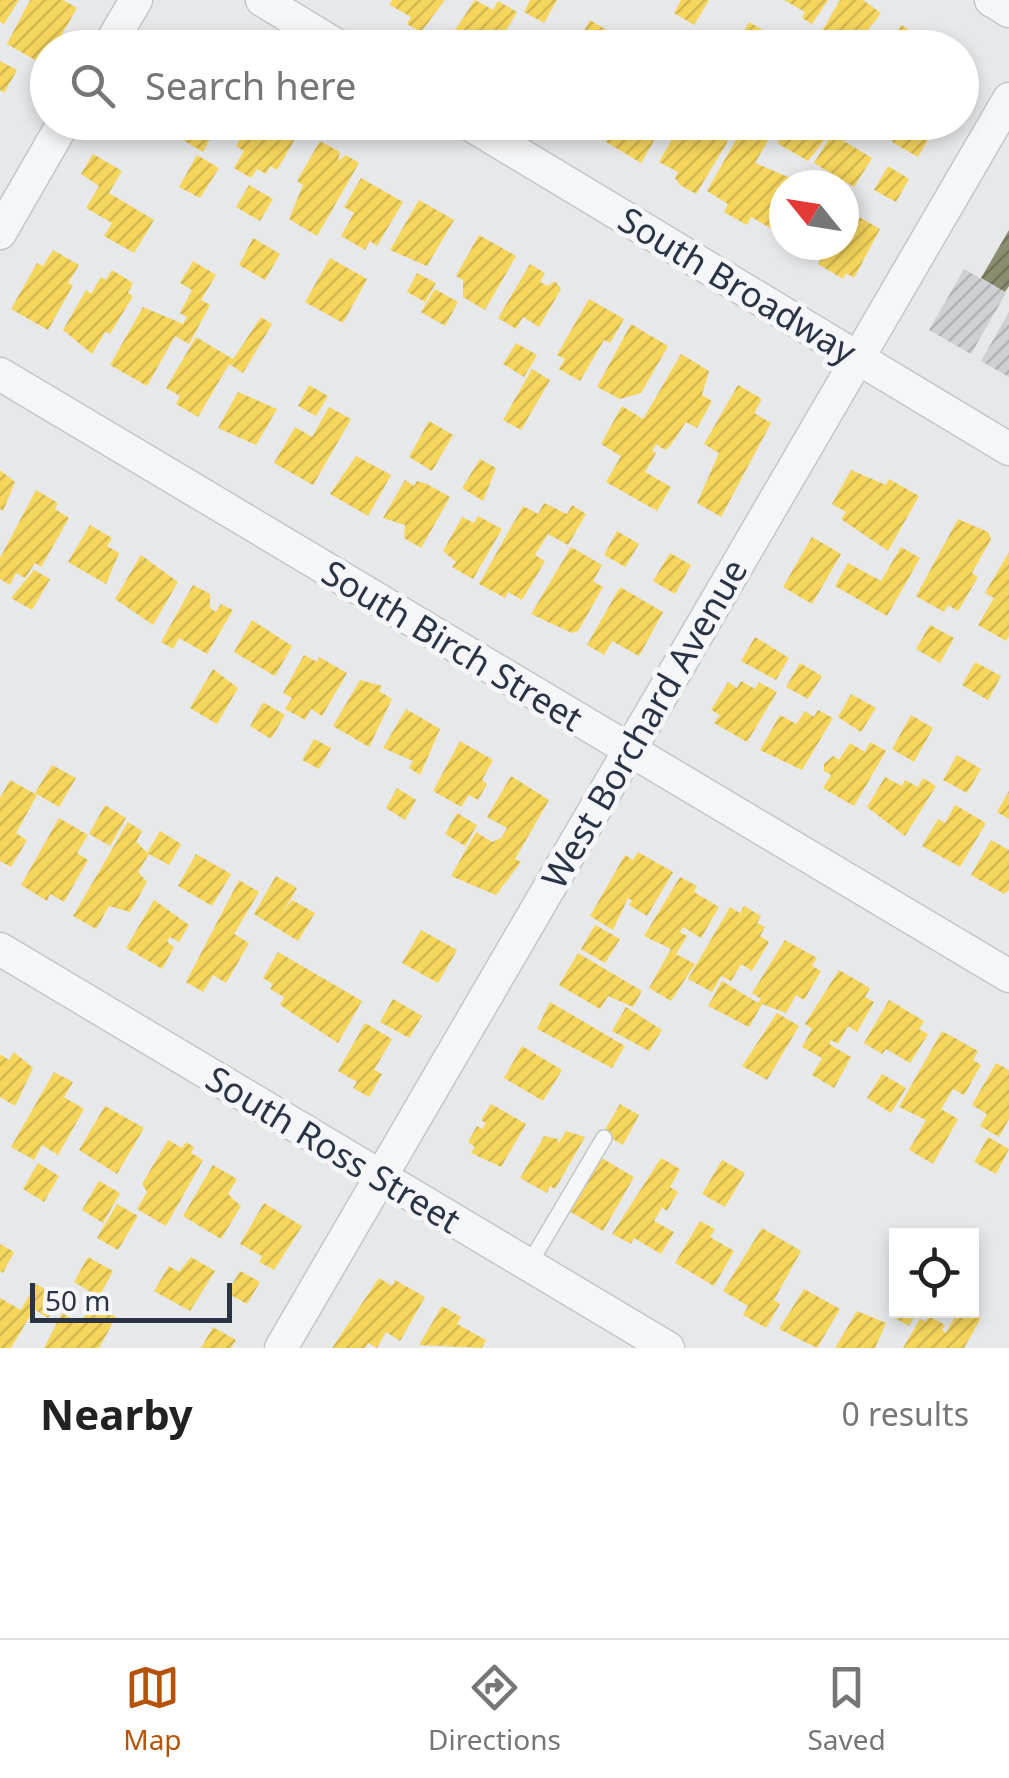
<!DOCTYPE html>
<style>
body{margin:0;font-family:"Noto Sans",sans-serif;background:#f2f2f2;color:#222}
.controls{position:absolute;right:30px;bottom:30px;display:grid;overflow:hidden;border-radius:0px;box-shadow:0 5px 15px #0003}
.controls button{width:90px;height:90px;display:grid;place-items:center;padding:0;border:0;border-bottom:2px solid #e0e0e0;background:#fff;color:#222;font:50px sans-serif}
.compass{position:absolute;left:769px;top:170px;width:90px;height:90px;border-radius:50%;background:#fff;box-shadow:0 5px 15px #0003;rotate:300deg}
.scale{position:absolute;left:30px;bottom:25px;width:202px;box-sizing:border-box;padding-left:10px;border:5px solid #2b3445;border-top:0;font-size:28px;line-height:35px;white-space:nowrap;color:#2b3445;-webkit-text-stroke:8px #f4f6f9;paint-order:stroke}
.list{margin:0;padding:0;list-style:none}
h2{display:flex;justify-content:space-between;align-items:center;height:130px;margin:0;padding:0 40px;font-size:42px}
h2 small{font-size:32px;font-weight:400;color:#767676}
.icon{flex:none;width:55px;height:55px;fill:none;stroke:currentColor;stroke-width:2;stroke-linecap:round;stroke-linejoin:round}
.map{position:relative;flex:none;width:1009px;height:1348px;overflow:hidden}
.search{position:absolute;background:#fff;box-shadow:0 5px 15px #0003;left:30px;right:30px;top:30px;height:110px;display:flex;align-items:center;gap:25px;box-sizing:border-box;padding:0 35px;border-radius:55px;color:#767676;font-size:38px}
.sheet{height:290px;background:#fff}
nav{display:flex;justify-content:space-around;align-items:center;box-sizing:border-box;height:140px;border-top:2px solid #e0e0e0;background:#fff;font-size:28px;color:#767676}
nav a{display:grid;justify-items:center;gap:5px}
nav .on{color:#b45309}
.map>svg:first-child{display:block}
.homes{fill:url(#homes-hatch)}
.industry{fill:url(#industry-hatch)}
.building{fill:url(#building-hatch)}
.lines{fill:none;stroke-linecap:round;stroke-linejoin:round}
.service-casing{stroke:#c4c6c8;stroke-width:18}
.minor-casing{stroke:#c4c6c8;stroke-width:35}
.service{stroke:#f5f6f7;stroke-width:15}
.minor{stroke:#f5f6f7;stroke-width:32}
.labels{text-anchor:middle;stroke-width:10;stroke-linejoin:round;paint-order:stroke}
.street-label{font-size:35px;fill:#2b3445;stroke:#f4f6f9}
</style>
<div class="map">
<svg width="1009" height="1348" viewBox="0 0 1009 1348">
<defs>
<pattern id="homes-hatch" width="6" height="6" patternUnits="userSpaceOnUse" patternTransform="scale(2.5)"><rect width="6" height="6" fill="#f6d55c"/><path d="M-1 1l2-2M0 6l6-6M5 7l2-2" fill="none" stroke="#d3b751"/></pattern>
<pattern id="industry-hatch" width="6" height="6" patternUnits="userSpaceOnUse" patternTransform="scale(2.5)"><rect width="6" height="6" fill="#8c8c6e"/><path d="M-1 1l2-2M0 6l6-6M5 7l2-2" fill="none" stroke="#73735c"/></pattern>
<pattern id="building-hatch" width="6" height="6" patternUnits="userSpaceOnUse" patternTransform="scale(2.5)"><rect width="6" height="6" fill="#ced0d3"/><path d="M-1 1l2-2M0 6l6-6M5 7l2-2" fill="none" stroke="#b1b3b6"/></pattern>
</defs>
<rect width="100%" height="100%" fill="#e6e8ea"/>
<g class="homes">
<polygon points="0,0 19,0 4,24 0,22"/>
<polygon points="30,0 63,0 77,8 54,48 48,48 42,64 7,44"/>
<polygon points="392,0 445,0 421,32 407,24 411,17 390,5"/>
<polygon points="475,0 493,10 498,1 517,12 496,48 443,48"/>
<polygon points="530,0 557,0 544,23 524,12"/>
<polygon points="681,0 709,0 694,25 674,13"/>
<polygon points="784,0 828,0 812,24 802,18 805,12"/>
<polygon points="840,0 863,0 881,13 854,48 834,48 818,38"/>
<polygon points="590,20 610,32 600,48 577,43"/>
<polygon points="749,22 774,36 768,48 734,48"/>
<polygon points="901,25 930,42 927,48 888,48"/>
<polygon points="0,61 17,70 4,93 0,90"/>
<polygon points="145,122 170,122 163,133"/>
<polygon points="181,122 228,122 218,140 212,136 203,152 174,135"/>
<polygon points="250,122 287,122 300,130 277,170 270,166 266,174 257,169 251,178 234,168 244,151 236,146"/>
<polygon points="617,122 665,122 641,163 606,142"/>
<polygon points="682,122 697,122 728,141 696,194 680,185 675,178 678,172 659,162"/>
<polygon points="746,122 777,125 755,163 793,179 784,185 781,234 751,217 747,225 724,212 728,204 707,191"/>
<polygon points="792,122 809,122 829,134 808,161 777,143"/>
<polygon points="903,122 938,122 918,157 892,142"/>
<polygon points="832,134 872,158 854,187 814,163"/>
<polygon points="320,141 340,152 338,161 346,155 359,163 317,236 289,219 303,185 297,181"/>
<polygon points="93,154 122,171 109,193 154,220 134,253 104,236 112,223 86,208 99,186 81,174"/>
<polygon points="197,155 219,168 200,198 179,187"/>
<polygon points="888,166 909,179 896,202 874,190"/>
<polygon points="361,178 403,202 377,246 370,241 365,250 341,236 354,213 344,207"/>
<polygon points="249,185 273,199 260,221 236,207"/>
<polygon points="419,200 454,220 427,266 390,250"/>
<polygon points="859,217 880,229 854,278 846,273 843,279 818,264 829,245 844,245 844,225 850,228"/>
<polygon points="479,235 516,256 485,310 463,297 463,280 456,276"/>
<polygon points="253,238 280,254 265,280 239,265"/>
<polygon points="53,250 79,265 68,283 73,285 48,330 11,309 37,263 43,266"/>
<polygon points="330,258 367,279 343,323 305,302"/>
<polygon points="193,261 216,275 201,300 210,305 189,344 175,336 147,386 110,365 143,307 183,324 187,317 180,313 192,290 180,283"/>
<polygon points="530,264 545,273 540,282 548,286 555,281 561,289 539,327 523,317 516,329 498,318"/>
<polygon points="112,270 133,283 128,293 133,296 110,334 105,332 92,354 63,330 86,290 91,294 101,277 106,280"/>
<polygon points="417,273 436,283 425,302 407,292"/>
<polygon points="435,289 458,302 445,326 421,312"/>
<polygon points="589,299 624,319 610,343 604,340 580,381 559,369 565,359 557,355"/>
<polygon points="261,317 272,324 243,373 229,364 198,417 176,404 180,396 166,388 196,337 233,359"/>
<polygon points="631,324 668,346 641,393 620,399 597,387"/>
<polygon points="516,343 537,355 524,377 503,364"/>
<polygon points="681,354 709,371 702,395 712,401 697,428 686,422 670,446 665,450 656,444 652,451 656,453 645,472 671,487 657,511 606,482 621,456 601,444 622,406 643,419"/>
<polygon points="532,369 550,380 521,430 503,420"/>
<polygon points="309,385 328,396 316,416 298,406"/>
<polygon points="738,385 762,399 754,413 771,423 721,517 697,503 719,453 704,444"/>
<polygon points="238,392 277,409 256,445 218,428"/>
<polygon points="329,407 351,419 313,485 274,463 295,427 312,437"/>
<polygon points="429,421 453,435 432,471 409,457"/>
<polygon points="356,456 391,475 368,516 330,494"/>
<polygon points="480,459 496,468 483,501 462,488"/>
<polygon points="0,470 15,482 3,511 0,509"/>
<polygon points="851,470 886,485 889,479 919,496 888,551 841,519 846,512 832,504"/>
<polygon points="405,480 414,486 417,481 427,484 450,497 421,548 404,538 405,525 383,518"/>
<polygon points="36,490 58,503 55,509 69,518 41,567 35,563 25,578 16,573 10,585 0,579 0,558"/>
<polygon points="544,503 567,514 572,505 586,514 568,545 548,534 535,555 545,561 522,600 508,592 505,598 479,584 523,506 538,514"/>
<polygon points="478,516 502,529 473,579 452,567 456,562 443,551 462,517 474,523"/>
<polygon points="958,519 988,532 991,539 972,573 978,577 958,611 948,605 944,612 916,596"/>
<polygon points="90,525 112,538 107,546 119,553 106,584 68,562"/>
<polygon points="617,531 639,544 625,567 604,555"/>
<polygon points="812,537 841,554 812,604 783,587"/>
<polygon points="571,547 602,565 593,581 603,587 578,631 572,633 531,614"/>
<polygon points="901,547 920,558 887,616 835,586 848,563 881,581"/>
<polygon points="1009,552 1009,636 1006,641 978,625 994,598 985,593"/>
<polygon points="670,553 691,565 675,594 653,581"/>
<polygon points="141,555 178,582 153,625 115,599"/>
<polygon points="34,570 50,579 32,610 11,598"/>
<polygon points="193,585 210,594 210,608 216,612 221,604 233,610 207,654 179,638 173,649 161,642"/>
<polygon points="620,587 663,612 639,656 612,641 604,655 587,645"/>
<polygon points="252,620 292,646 275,676 234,652"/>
<polygon points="930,625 954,638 940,663 916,649"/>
<polygon points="755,637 789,658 776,680 741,661"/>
<polygon points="304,655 317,662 319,657 347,673 322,716 311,709 305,720 285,709 292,698 283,693"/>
<polygon points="975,662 1001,676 988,700 962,685"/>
<polygon points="800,663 822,676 808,699 786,687"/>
<polygon points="213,669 238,688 217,724 190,708"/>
<polygon points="360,680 382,686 379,691 392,699 369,747 333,726"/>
<polygon points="741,681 755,689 759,682 777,692 747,742 714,723 720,715 711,710 728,682 737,688"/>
<polygon points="851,694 876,708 861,732 838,717"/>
<polygon points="263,702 285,715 271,739 250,726"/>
<polygon points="406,709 440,729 420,775 409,768 413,761 383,748"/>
<polygon points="818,710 833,718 802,770 760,750 780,715 796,724 805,711 814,717"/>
<polygon points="911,715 933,728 914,762 892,749"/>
<polygon points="314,739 331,748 319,769 302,760"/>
<polygon points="460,741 493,760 482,780 487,784 478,800 469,795 461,807 433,791"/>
<polygon points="870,742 886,751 854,806 823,788 831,775 824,771 824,764 833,756 839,760 850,743 865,752"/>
<polygon points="957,755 981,769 967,793 943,780"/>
<polygon points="52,765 76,778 59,807 35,793"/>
<polygon points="511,776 549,800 515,859 521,862 496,895 451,876 476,832 492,842 501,838 507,828 487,817"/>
<polygon points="885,777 902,786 905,780 918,787 923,778 936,786 905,836 867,807"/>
<polygon points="10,780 37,795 16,833 27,840 11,867 0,861 0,798"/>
<polygon points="397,788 416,800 405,820 386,808"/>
<polygon points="1009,791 1009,819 997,812"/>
<polygon points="105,805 126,818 110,846 89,834"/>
<polygon points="955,805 986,823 960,867 922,846 938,819 945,823"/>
<polygon points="457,813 477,825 465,846 445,834"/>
<polygon points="59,818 88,835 77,853 88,860 64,902 50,894 47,901 21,885"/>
<polygon points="128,822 142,831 136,842 149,854 138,872 147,882 130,912 109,906 96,929 73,916"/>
<polygon points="160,831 181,844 169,865 147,853"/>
<polygon points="991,840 1009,850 1009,890 1004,894 971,875"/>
<polygon points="638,852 673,872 647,916 629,905 632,900 628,898 613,930 590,916 625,855 633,860"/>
<polygon points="196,854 231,874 212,906 178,886"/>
<polygon points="276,876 297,888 282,914 292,900 315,913 298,941 254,914"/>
<polygon points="680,877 697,886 694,892 719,907 701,938 683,927 680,932 687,936 676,954 695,964 671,1001 649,988 671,949 644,936"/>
<polygon points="239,880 259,892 234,934 249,943 226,983 213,975 203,992 186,982"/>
<polygon points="154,900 189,925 179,942 170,937 167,942 174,947 162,969 126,948"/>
<polygon points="744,906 761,916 757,923 765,927 760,936 769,942 752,971 741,964 731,981 721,976 712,992 688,979 730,907 740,913"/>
<polygon points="595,925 620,939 605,963 581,949"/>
<polygon points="421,930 457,950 438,983 402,963"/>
<polygon points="785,940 817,958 812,966 821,971 804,1000 796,995 786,1013 762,1004 749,1027 708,1006 722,981 758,1003 761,999 752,993"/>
<polygon points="278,952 362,1001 338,1043 280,1005 284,997 270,989 273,984 263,978"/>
<polygon points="578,953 642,991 633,1007 608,996 600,1009 559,985"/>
<polygon points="839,970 870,988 865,997 874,1002 857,1032 848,1026 838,1044 831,1040 829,1044 851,1057 834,1088 812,1075 822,1058 802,1047 812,1029 805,1024"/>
<polygon points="393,999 422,1016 409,1038 380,1022"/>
<polygon points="889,1000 924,1021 919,1029 928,1034 910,1063 886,1049 882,1054 864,1043"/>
<polygon points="550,1002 625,1046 612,1068 537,1029"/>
<polygon points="626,1007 662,1030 649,1051 612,1031"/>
<polygon points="777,1013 799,1026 767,1080 742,1066"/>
<polygon points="365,1023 392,1039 374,1070 382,1074 369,1097 353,1088 357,1082 338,1071"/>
<polygon points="942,1031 978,1051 973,1060 981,1065 964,1095 953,1089 941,1109 958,1119 933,1164 909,1150 926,1120 899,1107"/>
<polygon points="522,1046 562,1070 543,1101 504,1078"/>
<polygon points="14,1052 33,1068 15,1106 0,1097 0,1054 9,1060"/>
<polygon points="996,1063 1009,1070 1009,1119 999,1137 980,1126 987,1114 972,1105"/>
<polygon points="54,1072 73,1082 64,1097 84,1109 58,1155 42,1145 34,1160 11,1147"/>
<polygon points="882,1074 906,1088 891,1113 867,1098"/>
<polygon points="491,1104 526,1124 501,1167 471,1153 475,1147 468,1142 477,1126 482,1129 486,1123 481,1120"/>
<polygon points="620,1104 639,1115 623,1145 603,1133"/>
<polygon points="105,1106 144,1128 117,1174 79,1150"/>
<polygon points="566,1131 585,1137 555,1189 550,1186 547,1193 520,1178 544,1136 558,1139 558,1144"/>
<polygon points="988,1137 1009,1149 996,1174 974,1162"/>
<polygon points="168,1140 182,1148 186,1142 194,1147 191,1153 203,1160 166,1226 137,1209 147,1192 142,1184"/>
<polygon points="600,1157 634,1177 603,1231 569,1211"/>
<polygon points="661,1158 680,1169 670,1187 678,1192 667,1211 662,1207 654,1221 674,1232 661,1254 634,1238 631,1244 612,1234"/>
<polygon points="722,1160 745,1173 725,1207 702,1194"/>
<polygon points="38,1163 59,1176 44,1202 23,1189"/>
<polygon points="213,1165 237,1179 228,1194 241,1206 221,1239 183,1216"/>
<polygon points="99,1181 120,1193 103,1223 82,1210"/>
<polygon points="264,1203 302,1226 274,1270 259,1262 262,1256 240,1244"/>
<polygon points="117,1204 138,1216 118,1250 97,1238"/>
<polygon points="700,1221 715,1229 710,1237 734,1251 714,1286 675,1263"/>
<polygon points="762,1228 801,1251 774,1300 780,1304 766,1328 743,1315 748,1306 723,1291"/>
<polygon points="0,1244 14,1252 3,1273 0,1271"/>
<polygon points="88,1257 113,1271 99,1297 74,1282"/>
<polygon points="191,1257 215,1271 190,1311 154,1291 169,1266 179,1272"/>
<polygon points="240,1271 260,1282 247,1304 227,1293"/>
<polygon points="379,1278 392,1286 395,1280 425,1297 400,1341 386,1332 377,1348 368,1343 365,1348 332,1348"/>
<polygon points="36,1284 60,1297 48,1318 34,1309 11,1348 0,1348 0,1298 21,1310"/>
<polygon points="804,1289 840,1309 817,1348 779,1329"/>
<polygon points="896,1302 896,1310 918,1310 909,1326 889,1315"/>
<polygon points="92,1303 116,1317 99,1348 44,1348 62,1313 80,1324"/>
<polygon points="442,1306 461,1317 457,1324 486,1340 482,1348 419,1345"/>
<polygon points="959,1310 981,1318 964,1348 903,1348 920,1319 926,1322 929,1316 945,1325 942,1330 946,1333"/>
<polygon points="857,1311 886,1323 875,1348 835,1348"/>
<polygon points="213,1327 236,1340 231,1348 201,1348"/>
</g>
<polygon class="industry" points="1009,230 1009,286 1005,292 981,278"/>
<g class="building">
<polygon points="964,269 1006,293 971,354 929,330"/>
<polygon points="1009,312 1009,377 981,361"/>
</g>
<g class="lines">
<defs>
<polyline id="service" points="528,1266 604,1138"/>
<g id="minor">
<polyline points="262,0 341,48"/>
<polyline points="991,0 1009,11"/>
<polyline points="108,48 136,0"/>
<polyline points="466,122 1009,449"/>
<polyline points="0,233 64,122"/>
<polyline points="0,374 1009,976"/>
<polyline points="0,949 668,1348"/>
<polyline points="281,1348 1009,99"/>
</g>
</defs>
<use href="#service" class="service-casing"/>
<use href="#minor" class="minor-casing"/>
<use href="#service" class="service"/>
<use href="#minor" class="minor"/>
</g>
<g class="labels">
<g class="street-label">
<text transform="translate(737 286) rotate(31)" y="12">South Broadway</text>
<text transform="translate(452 646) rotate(31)" y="12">South Birch Street</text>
<text transform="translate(645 724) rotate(-60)" y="12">West Borchard Avenue</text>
<text transform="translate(333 1150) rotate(31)" y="12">South Ross Street</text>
</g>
</g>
</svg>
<div class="controls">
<button><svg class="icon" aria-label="locate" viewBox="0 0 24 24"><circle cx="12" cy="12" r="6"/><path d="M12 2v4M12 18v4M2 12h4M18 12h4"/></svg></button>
</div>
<svg class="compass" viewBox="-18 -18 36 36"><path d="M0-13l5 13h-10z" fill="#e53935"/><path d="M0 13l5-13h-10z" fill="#767676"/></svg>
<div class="scale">50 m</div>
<div class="search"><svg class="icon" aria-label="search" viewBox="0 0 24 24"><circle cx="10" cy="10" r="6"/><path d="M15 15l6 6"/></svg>Search here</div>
</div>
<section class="sheet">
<h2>Nearby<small>0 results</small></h2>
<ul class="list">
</ul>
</section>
<nav>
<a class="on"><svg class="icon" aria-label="map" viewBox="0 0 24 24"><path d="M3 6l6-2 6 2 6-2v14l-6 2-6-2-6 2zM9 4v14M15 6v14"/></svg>Map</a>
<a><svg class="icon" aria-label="directions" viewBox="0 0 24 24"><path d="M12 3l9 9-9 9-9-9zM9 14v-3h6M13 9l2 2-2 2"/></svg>Directions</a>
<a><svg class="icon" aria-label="saved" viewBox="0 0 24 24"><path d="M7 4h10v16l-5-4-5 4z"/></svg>Saved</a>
</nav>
